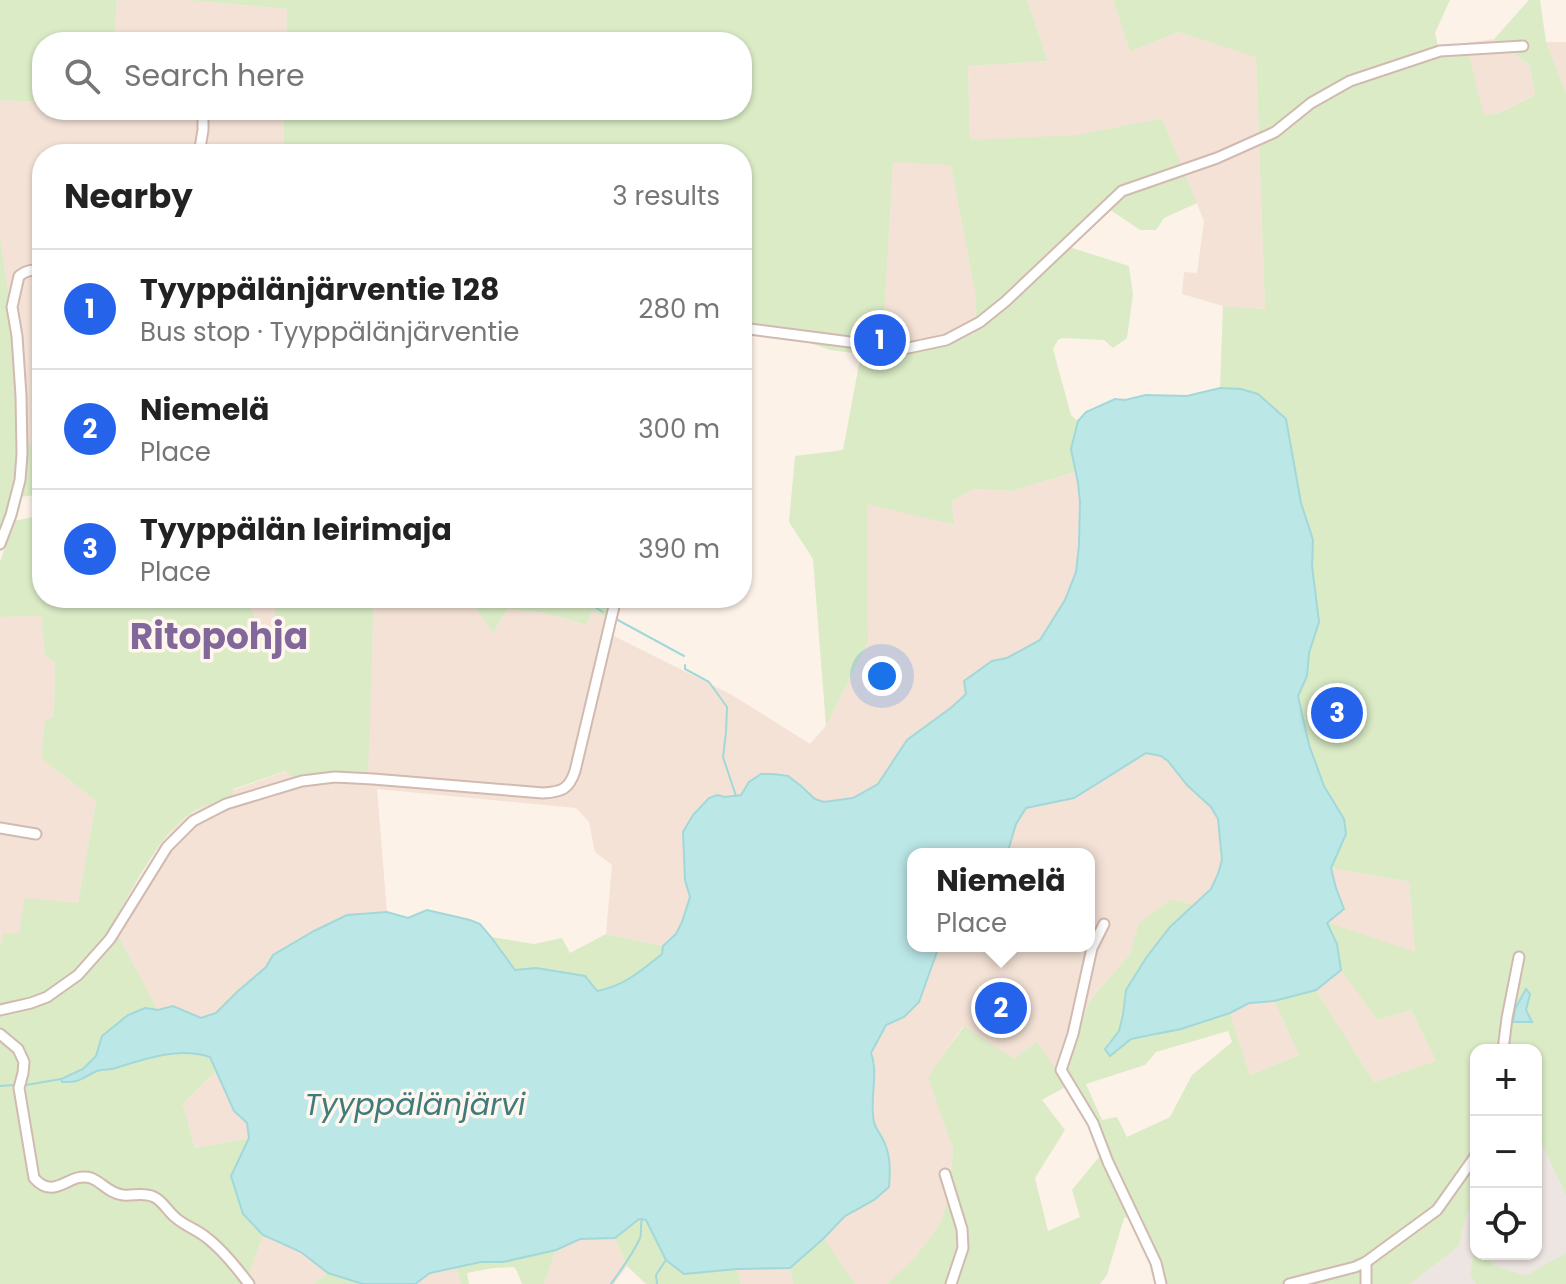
<!DOCTYPE html>
<meta charset="utf-8">
<style>
body{margin:0;font-family:Poppins,sans-serif;background:#f2f2f2;color:#222}
.controls{position:absolute;right:24px;bottom:24px;display:grid;overflow:hidden;border-radius:16px;box-shadow:0 2px 6px #0004}
.controls button{width:72px;height:72px;display:grid;place-items:center;padding:0;border:0;border-bottom:2px solid #e0e0e0;background:#fff;color:#222;font:40px sans-serif}
.you{position:absolute;left:882px;top:676px;width:28px;height:28px;margin:-20px;border:6px solid #fff;border-radius:50%;background:#1a73e8;box-shadow:0 0 0 12px #1a73e833}
.badge{display:grid;place-items:center;width:52px;height:52px;border-radius:50%;background:#2563eb;color:#fff;font-size:26px;font-weight:700}
.pin{position:absolute;translate:-50% -50%;border:4px solid #fff;box-shadow:0 2px 8px #0006}
.popup{position:absolute;left:907px;top:848px;width:188px;height:104px;box-sizing:border-box;display:grid;place-content:center;border-radius:16px;background:#fff;filter:drop-shadow(0 2px 6px #0005);font-size:26px;white-space:nowrap;color:#767676}
.popup b{font-size:30px;color:#222}
.popup::after{content:'';position:absolute;left:50%;top:100%;margin-left:-16px;border:16px solid transparent;border-top-color:#fff}
.list{margin:0;padding:0;list-style:none}
h2{display:flex;justify-content:space-between;align-items:center;height:104px;margin:0;padding:0 32px;font-size:34px}
h2 small{font-size:26px;font-weight:400;color:#767676}
.list li{display:grid;grid-template-columns:52px 1fr auto;gap:24px;align-items:center;box-sizing:border-box;height:120px;padding:0 32px;border-top:2px solid #e0e0e0}
.list b{display:block;font-size:30px;white-space:nowrap}
.list p{margin:0;font-size:26px;white-space:nowrap;color:#767676}
.list em{font-size:26px;font-style:normal;color:#767676}
.icon{flex:none;width:44px;height:44px;fill:none;stroke:currentColor;stroke-width:2;stroke-linecap:round;stroke-linejoin:round}
.map{position:relative;flex:none;width:1566px;height:1284px;overflow:hidden}
.search{position:absolute;background:#fff;box-shadow:0 2px 6px #0004;left:32px;top:32px;width:720px;height:88px;display:flex;align-items:center;gap:20px;box-sizing:border-box;padding:0 28px;border-radius:32px;color:#767676;font-size:30px}
.panel{position:absolute;background:#fff;box-shadow:0 2px 6px #0004;left:32px;top:144px;width:720px;height:464px;border-radius:32px}
.map>svg:first-child{display:block}
.residential{fill:#f4e2d6}
.industrial{fill:#ede5e1}
.green{fill:#daebc6;fill-rule:evenodd}
.water{fill:#bce7e7;stroke:#a2d8d9;stroke-width:2}
.lines{fill:none;stroke-linecap:round;stroke-linejoin:round}
.stream{stroke:#a2d8d9;stroke-width:2}
.street-casing{stroke:#d1bab0;stroke-width:13}
.street{stroke:#fff;stroke-width:9}
.labels{text-anchor:middle;stroke-width:7;stroke-linejoin:round;paint-order:stroke}
.water-label{font-size:30px;font-style:italic;fill:#3f7b7c;stroke:#fff6ee}
.district-label{font-size:36px;font-weight:bold;fill:#82679a;stroke:#fff6ee}
</style>
<div class="map">
<svg width="1566" height="1284" viewBox="0 0 1566 1284">
<rect width="100%" height="100%" fill="#fdf2e8"/>
<g class="residential">
<polygon points="117,0 185,0 287,9 286,42 114,42"/>
<polygon points="1027,0 1113,0 1130,52 1178,32 1256,56 1265,309 1223,306 1182,294 1184,272 1197,273 1204,221 1162,118 1077,135 970,141 968,66 1048,61"/>
<polygon points="1494,39 1529,65 1535,95 1501,112 1483,115 1466,43"/>
<polygon points="1546,42 1566,42 1566,93"/>
<polygon points="0,100 42,102 42,110 284,110 283,154 42,154 42,444 27,445 17,445 18,393 12,317 0,237"/>
<polygon points="893,161 951,164 976,298 975,333 929,350 882,356"/>
<polygon points="1075,472 1078,483 1080,502 1079,545 1076,572 1065,600 1040,640 1007,658 992,661 966,693 952,707 907,740 878,784 853,798 824,802 815,799 801,786 788,776 773,774 760,774 749,782 741,795 725,797 717,795 685,880 690,897 683,922 676,934 663,946 606,934 612,865 595,852 589,822 576,808 377,789 387,912 347,916 314,931 273,955 266,966 237,991 216,1013 201,1018 173,1007 158,1010 112,924 163,842 177,824 189,815 233,790 287,771 295,779 313,774 367,773 374,598 469,598 493,633 507,609 544,613 587,625 592,610 607,618 604,631 732,695 810,744 826,726 868,643 866,503 955,525 951,502 973,489 1012,491"/>
<polygon points="248,598 277,598 272,631 255,621"/>
<polygon points="41,616 45,656 55,662 54,717 41,758 96,801 78,903 19,935 0,949 0,617"/>
<polygon points="1146,753 1161,756 1168,761 1187,785 1211,807 1218,819 1222,860 1218,874 1211,889 1195,905 1171,899 1140,923 1130,954 1090,1000 1064,1070 1058,1074 1037,1041 1014,1059 963,1026 929,1077 953,1149 949,1197 941,1224 916,1256 887,1284 855,1284 824,1238 845,1216 874,1200 884,1142 874,1124 872,1091 875,1063 871,1053 886,1025 904,1017 919,1002 939,946 1089,946 1089,854 1007,854 1016,824 1026,808 1074,798"/>
<polygon points="1331,868 1409,882 1415,953 1327,922 1344,909 1336,888"/>
<polygon points="1341,970 1377,1020 1411,1010 1436,1061 1374,1082 1316,990"/>
<polygon points="1274,1001 1299,1055 1250,1075 1230,1013 1249,1003"/>
<polygon points="217,1070 234,1111 247,1122 249,1138 195,1148 183,1104"/>
<polygon points="263,1235 280,1244 300,1252 328,1273 313,1284 255,1284 249,1275"/>
<polygon points="615,1238 627,1266 614,1284 544,1284 556,1250 580,1239"/>
<polygon points="456,1268 461,1284 415,1284 430,1273"/>
<polygon points="790,1268 793,1284 741,1284 737,1269"/>
</g>
<g class="industrial">
<polygon points="1536,1132 1566,1195 1566,1253 1526,1277 1493,1265 1487,1254 1536,1254"/>
<polygon points="1476,1209 1476,1234 1470,1276 1476,1284 1410,1284 1459,1246 1467,1212"/>
</g>
<g class="green">
<polygon points="0,0 117,0 114,42 42,42 42,102 0,100"/>
<path d="M185,0H1027L1048,61L968,66L970,140L1077,135L1162,118L1197,203L1164,218L1156,230H1140L1109,209L1069,247L1129,266L1133,295L1127,338L1113,348L1104,340L1062,338L1058,340L1053,349L1071,415L1078,421L1071,449L1075,472L1012,491L973,489L951,502L955,525L867,504L868,643L826,726L813,559L789,522L795,456L843,450L861,354L830,350L742,320V154H283L284,110H742V42H286L287,9ZM893,162L951,165L976,298L975,333L929,350L882,356Z"/>
<path d="M1113,0H1450L1435,33L1438,46L1466,43L1484,115L1501,112L1535,95L1529,65L1494,39L1529,0H1540L1546,42L1566,93V1195L1536,1132V1050H1476V1209L1467,1212L1459,1246L1410,1284H1163L1135,1214L1124,1218L1107,1275L1100,1284H887L916,1256L940,1224L949,1197L953,1149L928,1077L964,1026L1014,1059L1037,1041L1058,1073L1064,1070L1090,1000L1130,954L1139,923L1171,899L1195,905L1170,927L1123,1015L1119,1031L1107,1044L1152,1036L1230,1013L1250,1075L1299,1055L1274,1001L1316,990L1374,1082L1436,1061L1411,1010L1377,1020L1341,970L1337,944L1327,922L1415,952L1409,882L1331,868L1346,834L1344,819L1324,786L1309,745L1298,696L1307,676L1309,653L1319,622L1312,566L1313,540L1301,503L1286,419L1241,389L1220,388L1223,306L1265,309L1256,57L1178,32L1130,52ZM1228,1031L1232,1042L1192,1075L1170,1117L1127,1137L1117,1117L1102,1120L1086,1084L1145,1065L1156,1052ZM1067,1086L1087,1119L1099,1157L1072,1190L1080,1217L1048,1231L1035,1178L1065,1130L1042,1100Z"/>
<path d="M0,237C14,330 34,439 0,530Z"/>
<polygon points="42,444 42,494 21,497 26,476 27,445"/>
<path d="M42,515V598H248L255,621L272,631L277,598H374L368,773L313,774L294,779L286,771L233,789L232,796C217,802 200,806 187,816C158,837 131,893 112,924L158,1010L145,1008L102,1036L96,1056L83,1069L78,1082L100,1070L113,1069L130,1062L169,1053L195,1052L210,1057L217,1070L183,1104L195,1148L249,1138L231,1176L243,1214L263,1235L249,1275L255,1284H0V949L3,933L19,934L25,898L78,903L96,801L41,758L45,721L54,716L55,662L45,656L41,616L0,617V562L14,521Z"/>
<polygon points="469,598 611,598 607,618 592,610 587,625 544,613 507,609 493,633"/>
<polygon points="606,934 663,946 662,954 630,979 613,988 597,992 536,968 515,970 491,937 534,944 562,938 570,953"/>
<polygon points="639,1219 646,1219 666,1259 683,1274 737,1269 741,1284 646,1284 627,1266 615,1238"/>
<polygon points="1476,1233 1476,1254 1487,1254 1493,1265 1526,1276 1566,1253 1566,1284 1476,1284 1470,1276"/>
<polygon points="824,1238 855,1284 793,1284 790,1268"/>
<polygon points="556,1250 544,1284 522,1284 517,1271 514,1267 493,1268 467,1273 469,1284 461,1284 456,1268 481,1262 503,1262"/>
<polygon points="328,1273 363,1284 313,1284"/>
</g>
<g class="water">
<path d="M1220,388L1241,389L1258,394L1286,419L1301,503L1313,540L1312,566L1319,622L1309,653L1307,676L1298,696L1309,745L1324,786L1344,819L1346,834L1331,868L1336,888L1344,909L1327,923L1337,944L1341,970L1316,990L1274,1001L1249,1003L1230,1013L1181,1029L1131,1039L1110,1056L1105,1049L1119,1031L1123,1015L1126,990L1146,958L1170,927L1211,889L1218,874L1222,860L1218,819L1211,807L1187,785L1168,761L1161,756L1146,753L1074,798L1026,808L1016,824L1007,854H913V946H939L919,1002L904,1017L886,1025L871,1053C879,1074 869,1099 874,1122C876,1130 882,1136 885,1144C891,1159 890,1172 889,1187L874,1200L845,1216L824,1238L790,1268L737,1269L684,1274L666,1260L646,1220L639,1219L615,1238L580,1239L556,1250L503,1262H481L430,1273L415,1284H363L328,1273L301,1252L263,1235L243,1214L231,1176L249,1138L247,1123L234,1111L210,1057C179,1047 147,1058 116,1068C110,1070 103,1069 97,1071C81,1078 82,1083 62,1082L61,1079L83,1069L96,1056L102,1036L128,1015L145,1008L158,1010L173,1006L201,1018L216,1013L237,992L266,967L273,955L314,931L347,915L387,912L408,918L427,910L470,920L480,924L491,937L515,970L536,968L585,976L597,991C624,986 641,971 662,954L663,946L676,934L682,922L690,897L685,880L683,832L693,815L709,798L717,795L725,797L741,795L749,782L761,774H773L788,776L801,786L815,799L824,802L853,798L878,784L907,740L952,707L966,694L964,681L992,661L1007,658L1040,640L1065,600L1076,572L1079,545L1080,502L1078,483L1071,449L1078,421L1086,412L1115,399L1125,400L1146,395L1187,396Z"/>
<polygon points="1526,989 1530,994 1526,1010 1532,1022 1513,1022 1515,1009"/>
</g>
<g class="lines">
<g class="stream">
<polyline points="580,598 603,612"/>
<polyline points="616,619 684,656"/>
<polyline points="685,665 685,669 709,682 727,707 726,732 723,757 736,796"/>
<polyline points="26,1085 61,1079"/>
<polyline points="0,1086 13,1085"/>
<path d="M611,1284C621,1270 633,1254 640,1238C642,1233 640,1225 642,1219"/>
<polyline points="657,1284 656,1275 666,1260"/>
</g>
<defs>
<g id="street">
<polyline points="199,154 203,130 203,110"/>
<polyline points="742,328 881,346 908,348 946,340 980,322 1006,301 1122,191 1217,158 1264,137 1275,132 1311,103 1350,81 1440,51 1523,46"/>
<path d="M0,544L11,515L20,480L22,454L21,396L17,336L12,307L19,276C27,270 33,269 42,271"/>
<polyline points="0,828 36,834"/>
<polyline points="1104,924 1092,948 1073,1034 1061,1070 1093,1123 1108,1162 1156,1263 1161,1284"/>
<path d="M0,1010L31,1003L47,997L78,975L110,939L167,847L193,821L226,804L302,781L335,777L373,779L543,793C562,792 569,789 575,771L616,598"/>
<path d="M0,1034L18,1049L24,1062L23,1073L19,1088L34,1178C55,1202 69,1171 91,1178C102,1182 108,1193 123,1195C134,1196 143,1192 154,1197C163,1201 168,1212 176,1218C185,1226 198,1230 207,1238C223,1250 237,1268 249,1284"/>
<polyline points="1503,1050 1507,1018 1519,957"/>
<polyline points="945,1174 962,1229 963,1248 951,1284"/>
<polyline points="1366,1262 1366,1284"/>
<polyline points="1289,1284 1355,1267 1366,1262 1437,1210 1476,1155"/>
</g>
</defs>
<use href="#street" class="street-casing"/>
<use href="#street" class="street"/>
</g>
<g class="labels">
<g class="water-label">
<text x="415" y="1115">Tyyppälänjärvi</text>
</g>
<g class="district-label">
<text x="219" y="649">Ritopohja</text>
</g>
</g>
</svg>
<div class="controls">
<button>+</button>
<button>−</button>
<button><svg class="icon" aria-label="locate" viewBox="0 0 24 24"><circle cx="12" cy="12" r="6"/><path d="M12 2v4M12 18v4M2 12h4M18 12h4"/></svg></button>
</div>
<div class="you"></div>
<div class="pin badge" style="left:880px;top:340px">1</div>
<div class="pin badge" style="left:1001px;top:1008px">2</div>
<div class="popup"><b>Niemelä</b>Place</div>
<div class="pin badge" style="left:1337px;top:713px">3</div>
<div class="search"><svg class="icon" aria-label="search" viewBox="0 0 24 24"><circle cx="10" cy="10" r="6"/><path d="M15 15l6 6"/></svg>Search here</div>
<section class="panel">
<h2>Nearby<small>3 results</small></h2>
<ul class="list">
<li><span class="badge">1</span><div><b>Tyyppälänjärventie 128</b><p>Bus stop · Tyyppälänjärventie</p></div><em>280 m</em></li>
<li><span class="badge">2</span><div><b>Niemelä</b><p>Place</p></div><em>300 m</em></li>
<li><span class="badge">3</span><div><b>Tyyppälän leirimaja</b><p>Place</p></div><em>390 m</em></li>
</ul>
</section>
</div>
